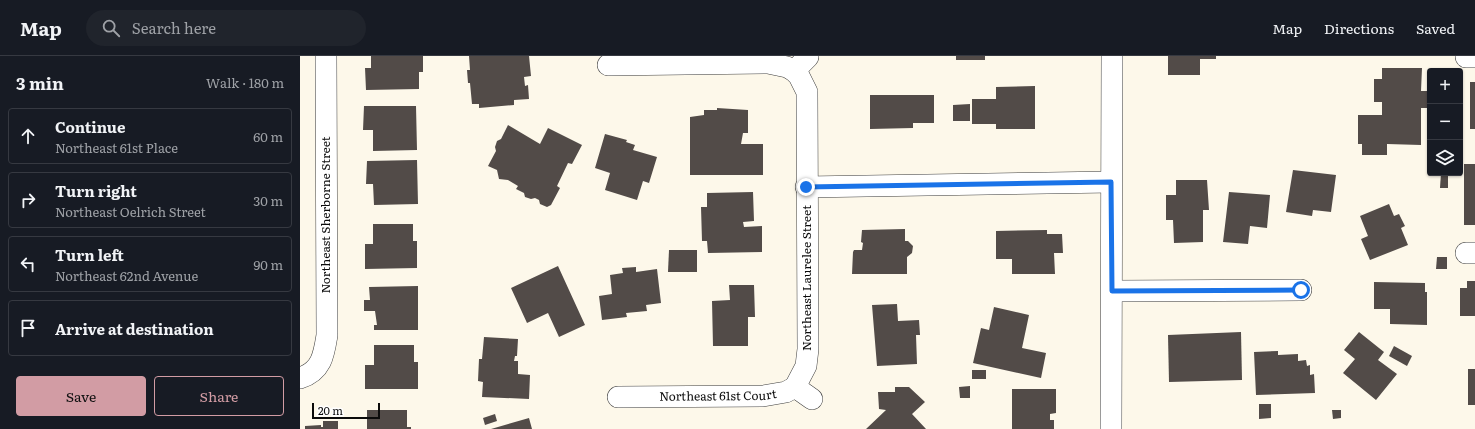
<!DOCTYPE html>
<meta charset="utf-8">
<style>
body{margin:0;font-family:Literata,serif;background:#20242c;color:#f1f3f6}
.controls{position:absolute;right:12px;top:12px;display:grid;overflow:hidden;border-radius:4px;box-shadow:0 1px 3px #0004}
.controls button{width:36px;height:36px;display:grid;place-items:center;padding:0;border:0;border-bottom:1px solid #363941;background:#171b24;color:#f1f3f6;font:20px sans-serif}
.scale{position:absolute;left:12px;bottom:10px;width:68px;box-sizing:border-box;padding-left:4px;border:2px solid #0b0b0b;border-top:0;font-size:11px;line-height:14px;white-space:nowrap;color:#0b0b0b;-webkit-text-stroke:3px #fff;paint-order:stroke}
.stop{position:absolute;width:12px;height:12px;margin:-9px;border:3px solid #1a73e8;border-radius:50%;background:#fff}
.stop.end{background:#1a73e8;border-color:#fff;box-shadow:0 1px 4px #0008}
.list{margin:0;padding:0;list-style:none}
h2{display:flex;justify-content:space-between;align-items:center;height:52px;margin:0;padding:0 16px;font-size:17px}
h2 small{font-size:13px;font-weight:400;color:#9ea1a6}
.list li{display:grid;grid-template-columns:26px 1fr auto;gap:12px;align-items:center;box-sizing:border-box;height:56px;margin:0 8px 8px;padding:0 8px;border:1px solid #363941;border-radius:4px}
.list b{display:block;font-size:15px;white-space:nowrap}
.list p{margin:0;font-size:13px;white-space:nowrap;color:#9ea1a6}
.list em{font-size:13px;font-style:normal;color:#9ea1a6}
.actions{display:flex;gap:8px;padding:12px 16px}
.actions a{flex:1;padding:9px 0;border:1px solid #d29ca4;border-radius:4px;text-align:center;font-size:14px;color:#d29ca4}
.actions .main{background:#d29ca4;color:#111}
.icon{flex:none;width:22px;height:22px;fill:none;stroke:currentColor;stroke-width:2;stroke-linecap:round;stroke-linejoin:round}
.map{position:relative;flex:none;width:1175px;height:373px;overflow:hidden}
header{display:flex;align-items:center;gap:24px;box-sizing:border-box;height:56px;padding:0 20px;background:#171b24;border-bottom:1px solid #363941}
header strong{font-size:19px}
nav{display:flex;gap:22px;margin-inline-start:auto;font-size:14px}
.search{width:280px;height:36px;background:#20242c;display:flex;align-items:center;gap:10px;box-sizing:border-box;padding:0 14px;border-radius:22px;color:#9ea1a6;font-size:15px}
main{display:flex}
aside{flex:1;background:#171b24}
.map>svg:first-child{display:block}
.building{fill:#524b48}
.lines{fill:none;stroke-linecap:round;stroke-linejoin:round}
.minor-casing{stroke:#3e3e3e;stroke-width:22}
.minor{stroke:#fff;stroke-width:21}
.route{stroke:#1a73e8;stroke-width:5}
.labels{text-anchor:middle;stroke-width:4;stroke-linejoin:round;paint-order:stroke}
.street-label{font-size:12px;fill:#0b0b0b;stroke:#fff}
</style>
<header>
<strong>Map</strong>
<div class="search"><svg class="icon" aria-label="search" viewBox="0 0 24 24"><circle cx="10" cy="10" r="6"/><path d="M15 15l6 6"/></svg>Search here</div>
<nav><a>Map</a><a>Directions</a><a>Saved</a></nav>
</header>
<main>
<aside>
<h2>3 min<small>Walk · 180 m</small></h2>
<ul class="list">
<li><svg class="icon" aria-label="ahead" viewBox="0 0 24 24"><path d="M12 20V5M6 11l6-6 6 6"/></svg><div><b>Continue</b><p>Northeast 61st Place</p></div><em>60 m</em></li>
<li><svg class="icon" aria-label="right" viewBox="0 0 24 24"><path d="M7 20v-9h11M14 6l5 5-5 5"/></svg><div><b>Turn right</b><p>Northeast Oelrich Street</p></div><em>30 m</em></li>
<li><svg class="icon" aria-label="left" viewBox="0 0 24 24"><path d="M17 20v-9H6M10 6l-5 5 5 5"/></svg><div><b>Turn left</b><p>Northeast 62nd Avenue</p></div><em>90 m</em></li>
<li><svg class="icon" aria-label="arrive" viewBox="0 0 24 24"><path d="M6 21V4h12l-3 4 3 4H6"/></svg><div><b>Arrive at destination</b></div></li>
</ul>
<div class="actions"><a class="main">Save</a><a>Share</a></div>
</aside>
<div class="map">
<svg width="1175" height="373" viewBox="0 0 1175 373">
<rect width="100%" height="100%" fill="#fdf8ea"/>
<g class="building">
<polygon points="71,0 123,0 123,16 119,16 119,33 66,34 65,12 71,12"/>
<polygon points="169,0 229,0 231,20 224,21 225,30 228,29 229,43 214,44 214,49 179,52 179,48 172,48 170,27 168,27 167,14 170,14"/>
<rect x="656" y="0" width="29" height="4"/>
<polygon points="868,0 916,0 916,3 900,3 900,19 868,19"/>
<polygon points="1082,12 1122,12 1121,35 1130,35 1130,52 1121,52 1121,89 1087,88 1087,99 1062,99 1062,88 1058,88 1058,59 1082,59 1082,46 1074,46 1074,23 1082,23"/>
<rect x="1170" y="26" width="5" height="47"/>
<polygon points="735,30 735,73 696,73 696,68 672,68 672,43 696,43 696,31"/>
<polygon points="570,39 634,39 634,67 613,67 613,72 570,73"/>
<polygon points="670,48 670,65 653,65 653,49"/>
<polygon points="64,50 116,50 117,94 73,95 73,74 63,74"/>
<polygon points="417,52 448,54 448,77 443,77 441,88 463,88 463,119 390,119 390,61 404,59 404,54 417,54"/>
<polygon points="208,69 240,88 248,72 282,89 272,108 268,107 257,130 260,132 251,149 247,151 240,148 239,144 235,142 231,143 225,141 224,137 216,133 218,130 208,124 199,123 197,114 188,110 196,95 195,91 197,85 201,83"/>
<polygon points="305,78 327,84 326,86 335,89 333,94 357,101 349,127 343,125 337,144 305,134 310,117 295,112"/>
<polygon points="117,104 118,148 74,149 73,128 66,128 67,105"/>
<rect x="1164" y="108" width="11" height="61"/>
<polygon points="993,114 1036,119 1031,156 1013,154 1012,160 986,156"/>
<polygon points="1141,117 1148,117 1148,132 1140,132"/>
<polygon points="876,124 907,124 909,154 903,154 903,186 874,187 873,164 866,164 866,139 876,139"/>
<polygon points="453,136 454,165 443,166 444,171 462,170 462,196 408,197 407,185 402,185 401,151 407,151 407,137"/>
<polygon points="929,136 970,139 967,172 950,170 948,188 923,186"/>
<polygon points="1089,148 1094,160 1099,158 1105,170 1101,172 1108,189 1070,204 1061,183 1068,180 1060,160"/>
<polygon points="73,168 113,168 113,185 117,185 117,212 65,213 65,188 73,188"/>
<polygon points="605,173 605,185 608,185 613,190 612,197 607,201 607,218 552,218 553,196 554,194 562,194 563,187 561,186 562,174"/>
<polygon points="747,174 747,178 762,178 763,197 754,197 755,218 712,218 712,203 696,203 696,175"/>
<polygon points="369,194 397,194 397,216 368,216"/>
<polygon points="1137,201 1147,201 1147,213 1136,213"/>
<polygon points="258,210 285,269 259,281 248,257 227,267 211,232"/>
<polygon points="336,211 336,216 357,213 361,247 346,249 347,255 326,257 327,261 302,264 299,240 312,238 310,219 323,217 322,212"/>
<polygon points="1167,225 1175,225 1175,260 1160,260 1160,232 1167,232"/>
<polygon points="1074,226 1125,227 1125,236 1127,236 1127,269 1090,268 1090,253 1074,253"/>
<polygon points="429,229 454,229 455,261 448,261 448,290 413,290 412,245 430,244"/>
<polygon points="118,230 118,274 74,274 74,269 77,269 75,255 64,255 64,244 70,244 69,231"/>
<polygon points="597,248 598,265 619,264 620,279 616,279 617,308 577,310 572,249"/>
<polygon points="694,251 729,259 722,292 746,297 741,322 673,307 681,272 689,274"/>
<polygon points="941,276 942,324 869,326 868,279"/>
<polygon points="1059,276 1084,296 1078,304 1097,318 1076,344 1043,317 1055,303 1044,294"/>
<polygon points="184,281 218,283 217,300 215,300 214,305 218,305 218,318 230,319 229,343 182,341 183,326 178,325 179,303 182,303"/>
<polygon points="74,289 114,289 114,306 118,306 118,333 65,333 65,309 74,309"/>
<polygon points="1094,290 1112,300 1107,310 1089,300"/>
<polygon points="978,295 978,299 998,298 998,305 1006,304 1007,310 1010,309 1010,319 1014,318 1015,337 956,339 954,296"/>
<rect x="1168" y="313" width="7" height="36"/>
<rect x="672" y="314" width="14" height="9"/>
<polygon points="670,330 670,342 660,342 659,331"/>
<polygon points="595,331 609,331 625,346 612,358 626,373 566,373 586,354 579,353 578,336 595,336"/>
<polygon points="712,333 756,333 756,357 750,358 750,364 754,364 754,373 712,373"/>
<polygon points="959,348 971,348 971,362 959,363"/>
<polygon points="67,354 107,354 107,371 111,371 111,373 67,373"/>
<polygon points="1032,354 1041,354 1041,362 1033,363"/>
<polygon points="195,358 197,365 185,369 183,362"/>
<polygon points="229,362 232,373 191,373"/>
<polygon points="23,365 38,365 38,373 5,373 5,370 21,369 21,371 23,371"/>
</g>
<g class="lines">
<defs>
<g id="minor">
<polyline points="1166,1 1175,1"/>
<polyline points="308,9 468,7 487,11 494,15"/>
<polyline points="506,131 811,126"/>
<polyline points="1166,197 1175,197"/>
<polyline points="812,235 1001,234"/>
<path d="M0,322C22,315 24,298 27,279L26,0"/>
<polyline points="495,331 506,310 508,293 507,36 499,20 494,15 508,1"/>
<path id="s1" d="M318,341L463,340L486,336L495,331L512,343"/>
<polyline points="811,373 812,0"/>
</g>
</defs>
<use href="#minor" class="minor-casing"/>
<use href="#minor" class="minor"/>
</g>
<g class="lines">
<polyline class="route" points="506,131 811,126 812,235 1001,234"/>
</g>
<g class="labels">
<g class="street-label">
<text transform="translate(26 159) rotate(-90)" y="4">Northeast Sherborne Street</text>
<text transform="translate(507 222) rotate(-90)" y="4">Northeast Laurelee Street</text>
<text dy="4" stroke="none"><textPath href="#s1" startOffset="100">Northeast 61st Court</textPath></text>
</g>
</g>
</svg>
<div class="controls">
<button>+</button>
<button>−</button>
<button><svg class="icon" aria-label="layers" viewBox="0 0 24 24"><path d="M12 4l9 5-9 5-9-5zM3 14l9 5 9-5"/></svg></button>
</div>
<div class="scale">20 m</div>
<div class="stop" style="left:1001px;top:234px"></div>
<div class="stop end" style="left:506px;top:131px"></div>
</div>
</main>
